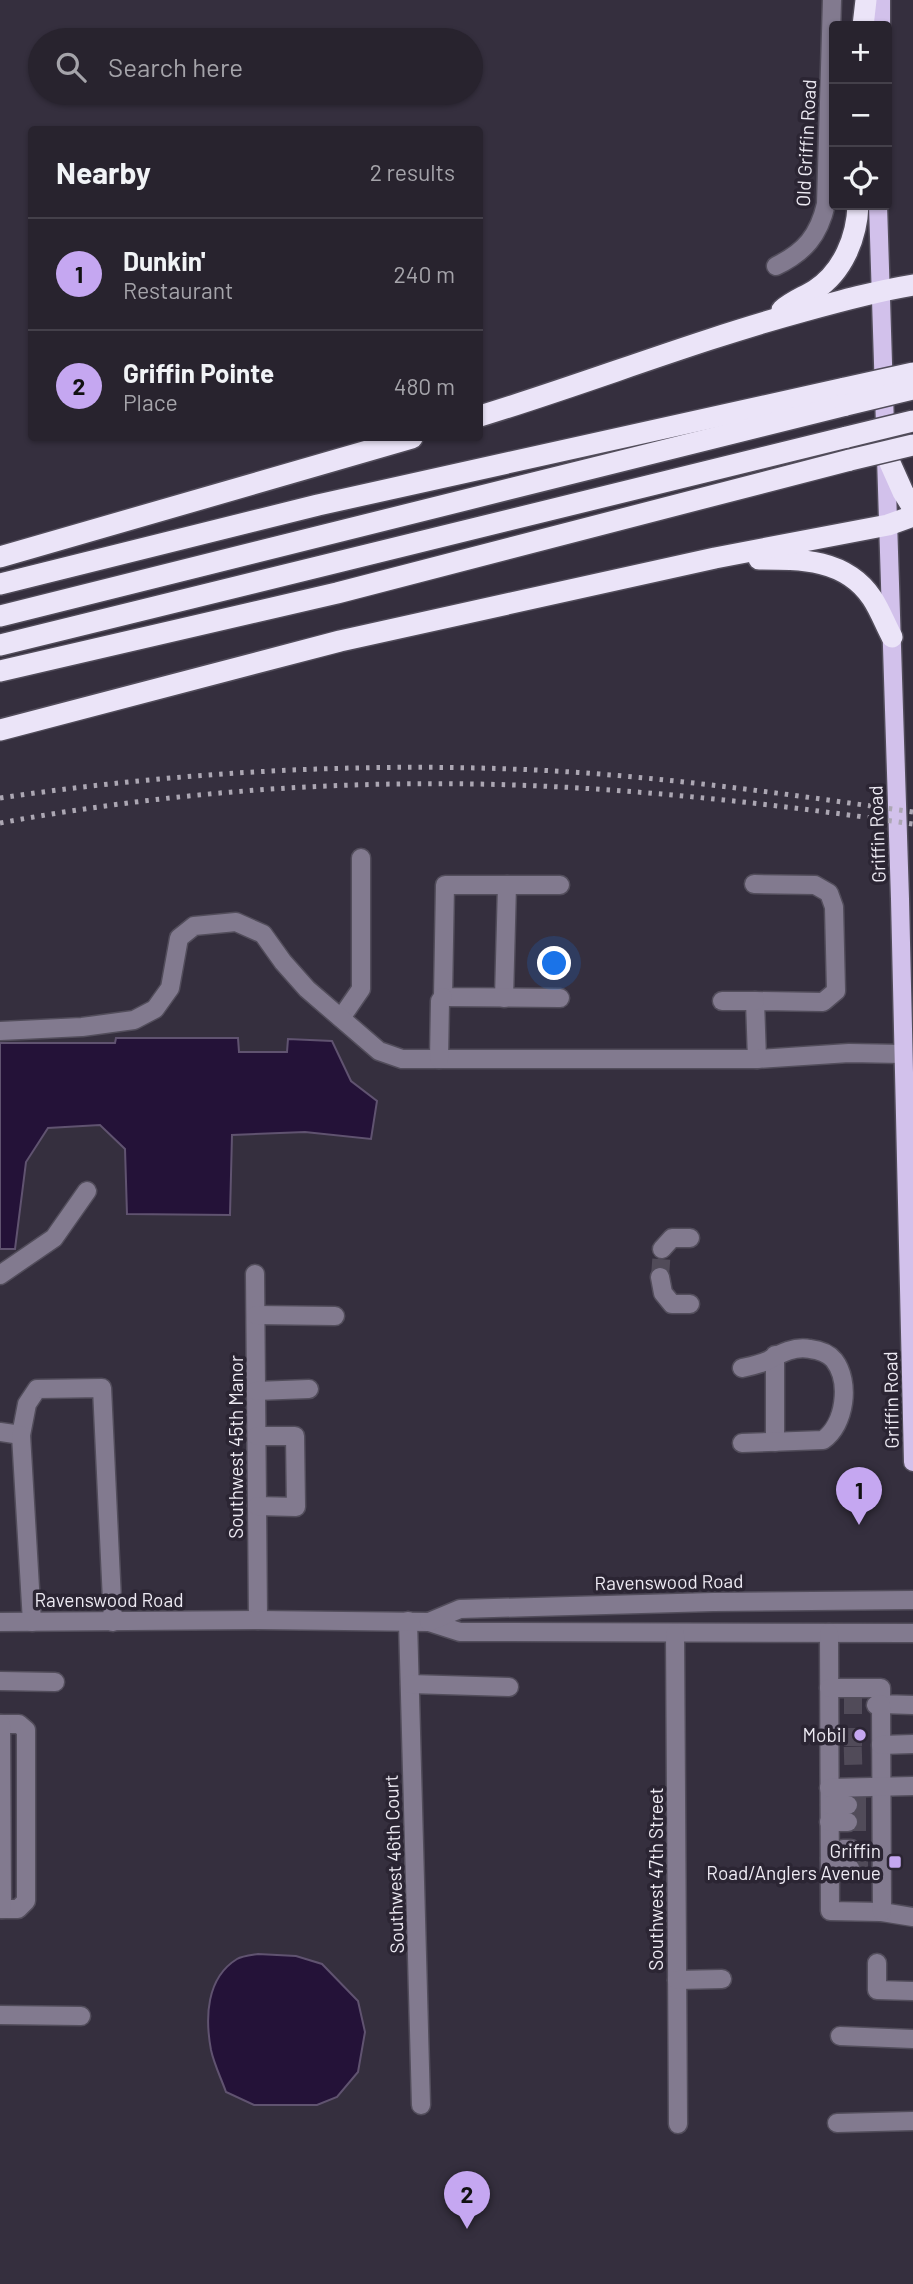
<!DOCTYPE html>
<meta charset="utf-8">
<style>
body{margin:0;font-family:Barlow,sans-serif;background:#302b36;color:#f1f3f6}
.controls{position:absolute;right:21px;top:21px;display:grid;overflow:hidden;border-radius:7px;box-shadow:0 2px 5px #0004}
.controls button{width:63px;height:63px;display:grid;place-items:center;padding:0;border:0;border-bottom:2px solid #44404a;background:#28232e;color:#f1f3f6;font:35px sans-serif}
.you{position:absolute;left:555px;top:964px;width:24px;height:24px;margin:-18px;border:5px solid #fff;border-radius:50%;background:#1a73e8;box-shadow:0 0 0 10px #1a73e833}
.badge{display:grid;place-items:center;width:46px;height:46px;border-radius:50%;background:#c5a7f1;color:#111;font-size:23px;font-weight:700}
.pin{position:absolute;translate:-50% -58px;filter:drop-shadow(0 2px 4px #0008)}
.pin::after{content:'';position:absolute;top:37px;width:24px;height:21px;background:inherit;clip-path:polygon(0 0,100% 0,50% 100%)}
.list{margin:0;padding:0;list-style:none}
h2{display:flex;justify-content:space-between;align-items:center;height:91px;margin:0;padding:0 28px;font-size:30px}
h2 small{font-size:23px;font-weight:400;color:#a5a4aa}
.list li{display:grid;grid-template-columns:46px 1fr auto;gap:21px;align-items:center;box-sizing:border-box;height:112px;padding:0 28px;border-top:2px solid #44404a}
.list b{display:block;font-size:26px;white-space:nowrap}
.list p{margin:0;font-size:23px;white-space:nowrap;color:#a5a4aa}
.list em{font-size:23px;font-style:normal;color:#a5a4aa}
.icon{flex:none;width:38px;height:38px;fill:none;stroke:currentColor;stroke-width:2;stroke-linecap:round;stroke-linejoin:round}
.map{position:relative;flex:none;width:913px;height:2284px;overflow:hidden}
.search{position:absolute;background:#28232e;box-shadow:0 2px 5px #0004;left:28px;top:28px;width:455px;height:77px;display:flex;align-items:center;gap:18px;box-sizing:border-box;padding:0 24px;border-radius:38px;color:#a5a4aa;font-size:26px}
.panel{position:absolute;background:#28232e;box-shadow:0 2px 5px #0004;left:28px;top:126px;width:455px;height:315px;border-radius:7px}
.map>svg:first-child{display:block}
.water{fill:#241238;stroke:#605370;stroke-width:2}
.lines{fill:none;stroke-linecap:round;stroke-linejoin:round}
.minor-tunnel{stroke:#514b59;stroke-width:18;stroke-dasharray:18 9;stroke-linecap:butt}
.minor-casing{stroke:#524d5b;stroke-width:21}
.major-casing{stroke:#524d5b;stroke-width:21}
.highway-casing{stroke:#524d5b;stroke-width:24}
.minor{stroke:#827a8f;stroke-width:18}
.major{stroke:#d2c1eb;stroke-width:18}
.highway{stroke:#ebe4f8;stroke-width:21}
.rail{stroke:#aca7b3;stroke-width:5;stroke-dasharray:3.5 7;stroke-linecap:butt}
.highway-bridge-casing{stroke:#524d5b;stroke-width:24;stroke-linecap:butt}
.highway-bridge{stroke:#ebe4f8;stroke-width:21}
.poi-dot{fill:#c5a7f1;stroke:#2b2533;stroke-width:2.5}
.labels{text-anchor:middle;stroke-width:7;stroke-linejoin:round;paint-order:stroke}
.street-label{font-size:19px;fill:#edeaf3;stroke:#2b2533}
.poi-label{font-size:19px;fill:#edeaf3;stroke:#2b2533;text-anchor:end}
</style>
<div class="map">
<svg width="913" height="2284" viewBox="0 0 913 2284">
<rect width="100%" height="100%" fill="#352f3e"/>
<g class="water">
<polygon points="116,1038 238,1038 239,1052 287,1052 288,1039 332,1041 351,1081 377,1101 371,1139 305,1132 232,1135 230,1215 127,1214 125,1149 100,1125 48,1128 26,1162 15,1249 0,1249 0,1043 115,1043"/>
<path d="M258,1954L296,1956L322,1964L358,2001L365,2032L358,2072L337,2097L317,2105H254L226,2092C221,2078 214,2064 211,2050C205,2018 206,1978 237,1959C242,1956 252,1955 258,1954Z"/>
</g>
<g class="lines">
<g class="minor-tunnel">
<polyline points="660,1277 662,1249"/>
<polyline points="844,1705 876,1705"/>
<polyline points="844,1737 876,1737"/>
<polyline points="844,1756 876,1755"/>
<polyline points="848,1805 872,1805"/>
<polyline points="848,1822 872,1822"/>
<polyline points="850,1859 870,1859"/>
</g>
<defs>
<g id="minor">
<path d="M776,266C805,252 819,235 826,204L832,0"/>
<polyline points="754,884 815,885 829,893 834,907 836,991 823,1002 755,1001 757,1059"/>
<polyline points="504,998 507,885"/>
<polyline points="560,998 443,997 445,885 560,885"/>
<polyline points="722,1001 755,1001"/>
<polyline points="341,1018 361,989 361,858"/>
<polyline points="0,1031 82,1027 134,1020 155,1009 170,988 179,938 194,926 236,922 263,934 283,962 307,989 379,1051 402,1059 757,1059 849,1053 903,1054"/>
<polyline points="439,1059 440,1001 443,997"/>
<polyline points="662,1249 672,1238 690,1238"/>
<polyline points="255,1274 258,1620"/>
<polyline points="0,1275 54,1238 87,1191"/>
<polyline points="660,1277 663,1293 672,1304 690,1304"/>
<polyline points="256,1315 335,1316"/>
<polyline points="256,1391 309,1389"/>
<polyline points="0,1432 21,1435 27,1404 37,1389 102,1388 113,1622"/>
<polyline points="21,1435 32,1622"/>
<polyline points="257,1436 295,1436 296,1507 257,1506"/>
<polyline points="775,1442 775,1355"/>
<path d="M742,1443L823,1440C845,1425 851,1382 834,1360C828,1353 819,1350 810,1349C795,1346 781,1353 769,1360C761,1364 751,1366 742,1368"/>
<polyline points="408,1621 421,2105"/>
<polyline points="0,1622 258,1620 429,1622 460,1632 913,1633"/>
<polyline points="429,1622 460,1609 713,1602 913,1600"/>
<polyline points="829,1633 830,1911 882,1912 913,1917"/>
<polyline points="675,1634 678,2124"/>
<polyline points="0,1681 55,1682"/>
<polyline points="410,1684 509,1687"/>
<polyline points="829,1688 881,1688 881,1704 913,1705"/>
<polyline points="876,1705 881,1704 882,1912"/>
<polyline points="0,1724 19,1724 26,1730 26,1901 18,1909 0,1909"/>
<polyline points="1,1724 2,1909"/>
<polyline points="881,1745 913,1744"/>
<polyline points="829,1788 913,1786"/>
<polyline points="830,1805 848,1805"/>
<polyline points="829,1822 848,1822"/>
<polyline points="830,1859 843,1849 851,1849"/>
<polyline points="830,1859 844,1868 850,1868"/>
<polyline points="877,1963 877,1990 913,1991"/>
<polyline points="677,1980 722,1979"/>
<polyline points="0,2015 81,2016"/>
<polyline points="840,2036 913,2039"/>
<polyline points="837,2123 913,2121"/>
</g>
<g id="major">
<polyline points="881,26 881,0"/>
<polyline points="878,205 900,899 913,1462"/>
</g>
<g id="highway">
<polyline points="863,26 866,0"/>
<path d="M782,310C792,301 804,297 815,290C843,272 857,237 858,205"/>
<path d="M480,416C588,383 694,341 804,311C840,301 876,291 913,285"/>
<polyline points="886,454 903,492 913,508"/>
<polyline points="0,557 412,438"/>
<path d="M759,559C801,559 846,559 872,598C880,610 885,624 892,637"/>
<polyline points="0,584 318,505 845,388"/>
<polyline points="0,616 846,405"/>
<polyline points="0,645 847,437"/>
<polyline points="0,671 337,593 850,460"/>
<polyline points="0,730 340,641 715,558 888,525 913,516"/>
</g>
</defs>
<use href="#minor" class="minor-casing"/>
<use href="#major" class="major-casing"/>
<use href="#highway" class="highway-casing"/>
<use href="#minor" class="minor"/>
<use href="#major" class="major"/>
<use href="#highway" class="highway"/>
<g class="rail">
<path d="M0,798C169,773 342,763 513,769C647,774 780,793 913,812"/>
<path d="M0,823C204,785 417,775 623,791C720,798 817,810 913,824"/>
</g>
<defs>
<g id="highway-bridge">
<polyline points="845,388 913,373"/>
<polyline points="846,405 913,389"/>
<polyline points="847,437 913,421"/>
<polyline points="850,460 913,445"/>
</g>
</defs>
<use href="#highway-bridge" class="highway-bridge-casing"/>
<use href="#highway-bridge" class="highway-bridge"/>
</g>
<g class="poi-dot">
<circle cx="860" cy="1735" r="7"/>
<rect x="888" y="1855" width="14" height="14" rx="3.5"/>
</g>
<g class="labels">
<g class="street-label">
<text transform="translate(806 143) rotate(-87)" y="7">Old Griffin Road</text>
<text transform="translate(877 834) rotate(-92)" y="7">Griffin Road</text>
<text transform="translate(891 1400) rotate(-91)" y="7">Griffin Road</text>
<text transform="translate(236 1447) rotate(-90)" y="7">Southwest 45th Manor</text>
<text transform="translate(669 1582) rotate(-1)" y="7">Ravenswood Road</text>
<text x="109" y="1607">Ravenswood Road</text>
<text transform="translate(394 1864) rotate(-92)" y="7">Southwest 46th Court</text>
<text transform="translate(656 1879) rotate(-90)" y="7">Southwest 47th Street</text>
</g>
<g class="poi-label">
<text x="846" y="1742">Mobil</text>
<text x="881" y="1858">Griffin<tspan x="881" dy="22">Road/Anglers Avenue</tspan></text>
</g>
</g>
</svg>
<div class="controls">
<button>+</button>
<button>−</button>
<button><svg class="icon" aria-label="locate" viewBox="0 0 24 24"><circle cx="12" cy="12" r="6"/><path d="M12 2v4M12 18v4M2 12h4M18 12h4"/></svg></button>
</div>
<div class="you"></div>
<div class="pin badge" style="left:859px;top:1525px">1</div>
<div class="pin badge" style="left:467px;top:2229px">2</div>
<div class="search"><svg class="icon" aria-label="search" viewBox="0 0 24 24"><circle cx="10" cy="10" r="6"/><path d="M15 15l6 6"/></svg>Search here</div>
<section class="panel">
<h2>Nearby<small>2 results</small></h2>
<ul class="list">
<li><span class="badge">1</span><div><b>Dunkin'</b><p>Restaurant</p></div><em>240 m</em></li>
<li><span class="badge">2</span><div><b>Griffin Pointe</b><p>Place</p></div><em>480 m</em></li>
</ul>
</section>
</div>
